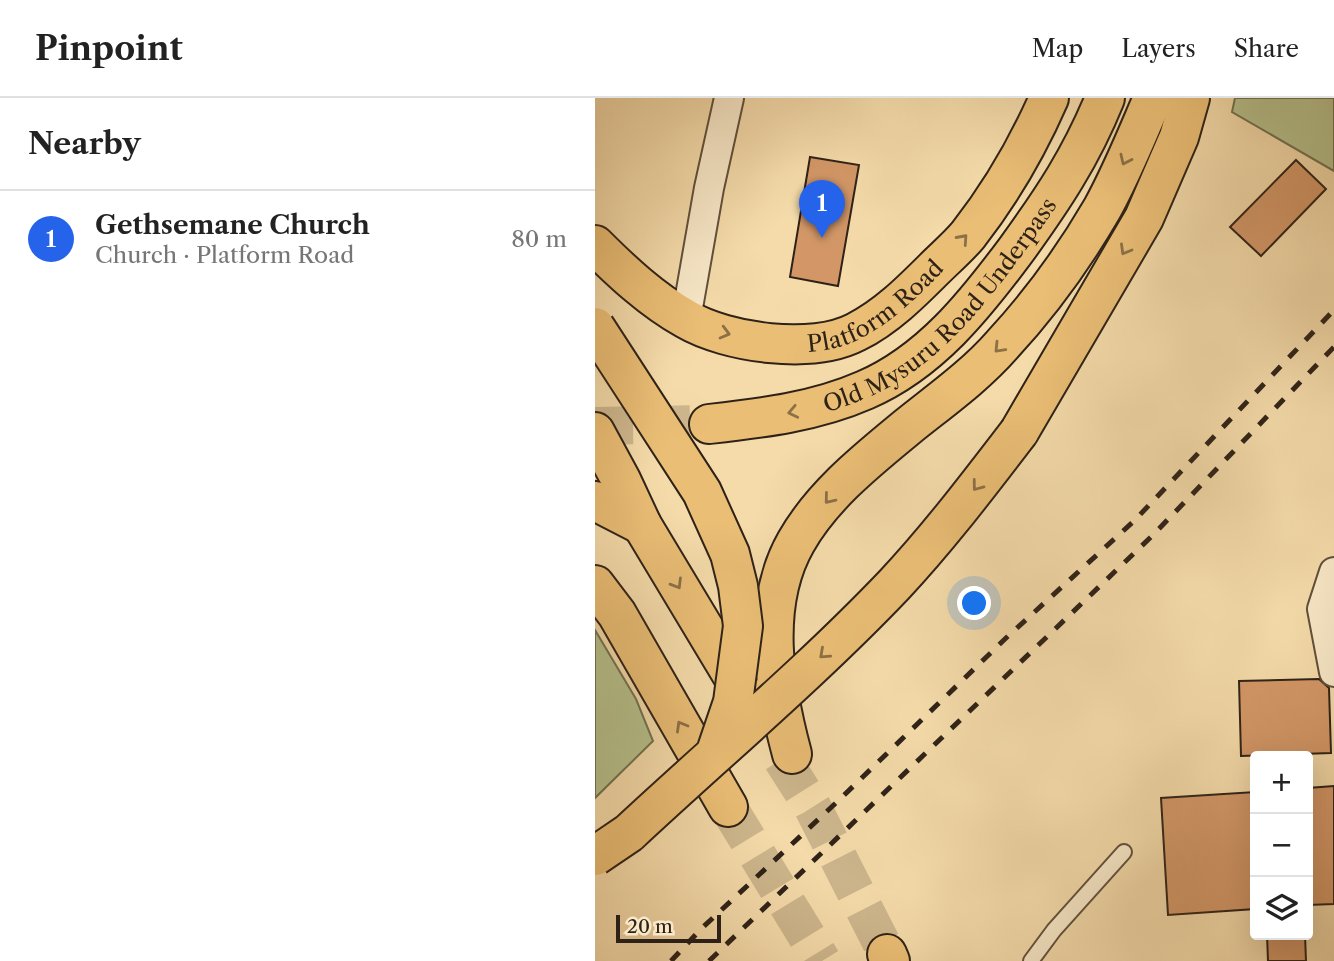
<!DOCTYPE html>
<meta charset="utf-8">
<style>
body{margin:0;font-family:"Libre Caslon Text",serif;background:#f2f2f2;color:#222}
.controls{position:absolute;right:21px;bottom:21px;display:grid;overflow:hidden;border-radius:7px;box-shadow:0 7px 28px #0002}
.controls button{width:63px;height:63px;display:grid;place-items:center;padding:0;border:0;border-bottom:2px solid #e0e0e0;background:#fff;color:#222;font:35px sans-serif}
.scale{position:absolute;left:21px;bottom:18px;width:105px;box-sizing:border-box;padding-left:7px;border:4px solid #2e2218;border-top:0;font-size:19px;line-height:24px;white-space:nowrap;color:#2e2218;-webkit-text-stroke:5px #f8e8c8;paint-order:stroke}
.you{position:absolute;left:380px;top:506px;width:24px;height:24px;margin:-18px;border:5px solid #fff;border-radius:50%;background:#1a73e8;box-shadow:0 0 0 10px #1a73e833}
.badge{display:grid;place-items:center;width:46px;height:46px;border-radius:50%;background:#2563eb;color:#fff;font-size:23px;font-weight:700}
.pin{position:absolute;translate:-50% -58px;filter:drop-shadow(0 2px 4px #0008)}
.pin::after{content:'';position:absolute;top:37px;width:24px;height:21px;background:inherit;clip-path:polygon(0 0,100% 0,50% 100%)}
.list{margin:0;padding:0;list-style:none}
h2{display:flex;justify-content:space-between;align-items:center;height:91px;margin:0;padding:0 28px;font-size:30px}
h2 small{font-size:23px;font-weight:400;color:#767676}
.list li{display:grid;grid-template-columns:46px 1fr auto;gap:21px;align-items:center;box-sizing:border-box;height:98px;padding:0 28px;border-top:2px solid #e0e0e0}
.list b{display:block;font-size:26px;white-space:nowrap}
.list p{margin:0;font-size:23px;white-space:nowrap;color:#767676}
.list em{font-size:23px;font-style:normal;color:#767676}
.icon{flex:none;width:38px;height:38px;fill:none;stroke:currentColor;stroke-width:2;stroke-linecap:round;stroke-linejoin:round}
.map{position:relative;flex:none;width:739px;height:863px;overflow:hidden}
header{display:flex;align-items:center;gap:42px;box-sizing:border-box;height:98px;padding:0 35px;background:#fff;border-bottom:2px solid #e0e0e0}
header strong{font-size:33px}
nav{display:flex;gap:38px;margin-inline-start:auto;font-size:24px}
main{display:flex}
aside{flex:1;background:#fff}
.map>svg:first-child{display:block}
.green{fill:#b6c18d;stroke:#727252;stroke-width:2}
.building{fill:#d39767;stroke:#2e2218;stroke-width:2}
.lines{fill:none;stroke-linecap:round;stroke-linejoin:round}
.primary-tunnel{stroke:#cdb68d;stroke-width:38;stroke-dasharray:38 19;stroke-linecap:butt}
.service-casing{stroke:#60503c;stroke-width:18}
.minor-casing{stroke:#60503c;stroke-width:32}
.primary-casing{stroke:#2e2218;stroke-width:42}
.service{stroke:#f8e8c8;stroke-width:14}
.minor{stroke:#f8e8c8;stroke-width:28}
.primary{stroke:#eabe75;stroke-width:38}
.rail{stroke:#2e2218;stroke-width:5;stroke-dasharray:12 12;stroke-linecap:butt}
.primary-bridge-casing{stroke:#2e2218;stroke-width:42;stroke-linecap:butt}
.primary-bridge{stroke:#eabe75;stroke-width:38}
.oneway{stroke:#8c7046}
.labels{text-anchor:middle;stroke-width:5;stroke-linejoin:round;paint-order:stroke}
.street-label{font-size:23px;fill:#2e2218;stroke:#f8e8c8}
</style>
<header>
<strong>Pinpoint</strong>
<nav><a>Map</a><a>Layers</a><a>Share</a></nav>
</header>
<main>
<aside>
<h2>Nearby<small></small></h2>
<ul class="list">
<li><span class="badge">1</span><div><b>Gethsemane Church</b><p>Church · Platform Road</p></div><em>80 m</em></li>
</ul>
</aside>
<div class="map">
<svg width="739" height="863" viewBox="0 0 739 863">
<rect width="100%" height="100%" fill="#f5dbaa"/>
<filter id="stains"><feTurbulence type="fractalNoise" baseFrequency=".00286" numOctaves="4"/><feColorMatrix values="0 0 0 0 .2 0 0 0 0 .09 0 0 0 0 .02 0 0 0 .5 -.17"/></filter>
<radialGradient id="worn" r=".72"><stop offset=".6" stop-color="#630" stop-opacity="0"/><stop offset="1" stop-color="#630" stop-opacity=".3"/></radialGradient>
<g class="green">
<polygon points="640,0 739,0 739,73 637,14"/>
<polygon points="0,532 41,601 58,643 0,700"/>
</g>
<g class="building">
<polygon points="215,59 264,67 243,188 195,179"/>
<polygon points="701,62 731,91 666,158 635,129"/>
<polygon points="724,581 734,590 736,655 646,658 644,583"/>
<polygon points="739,688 739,806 713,807 713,690"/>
<polygon points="660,694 660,811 573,817 566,700"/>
<polygon points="672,837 710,837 711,863 673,863"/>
</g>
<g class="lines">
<g class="primary-tunnel">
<polyline points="0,328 114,326"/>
<polyline points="187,661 218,710 292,856"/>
<polyline points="133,709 227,863"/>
</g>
<defs>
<polyline id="service" points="436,863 459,832 529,754"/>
<g id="minor">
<polyline points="91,221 114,90 134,0"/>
<polyline points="739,474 727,511 739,574"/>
</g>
<g id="primary">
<path id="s1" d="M0,147C27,174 57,202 91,221C132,245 217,257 261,234C291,219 316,194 339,171C350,160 363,149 373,137C405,96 433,48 454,0"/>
<path id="s2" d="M114,326C167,320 220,314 270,292C335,264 380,207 421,152C458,101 486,59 510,0"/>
<polyline points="0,334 26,382 47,427 151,600"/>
<polyline points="424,334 549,120 584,39 595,0"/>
<polyline points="0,403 47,427"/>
<polyline points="0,487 22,516 133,709"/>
<path d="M197,656C179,589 165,507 201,444C227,398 271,363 311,330C343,304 379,279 407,247C445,206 479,159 507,111C527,75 542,37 558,0"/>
<polyline points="292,856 295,863"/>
</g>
</defs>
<use href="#service" class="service-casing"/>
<use href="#minor" class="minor-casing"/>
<use href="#primary" class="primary-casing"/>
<use href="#service" class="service"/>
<use href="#minor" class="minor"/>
<use href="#primary" class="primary"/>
<g class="rail">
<polyline points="76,863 106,831 243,703 411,540 539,423 739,212"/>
<polyline points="114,863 557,438 739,249"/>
</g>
<defs>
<g id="primary-bridge">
<polyline points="0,229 107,394 135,456 143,488 148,528 138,604 122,651"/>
<path d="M0,758L34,735C122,653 216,574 299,487C344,439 384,386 424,334"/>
</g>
</defs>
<use href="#primary-bridge" class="primary-bridge-casing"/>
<use href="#primary-bridge" class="primary-bridge"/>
</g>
<defs><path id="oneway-chevron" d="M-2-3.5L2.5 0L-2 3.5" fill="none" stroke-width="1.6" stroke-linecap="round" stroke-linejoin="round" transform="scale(1.75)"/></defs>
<g class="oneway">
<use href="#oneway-chevron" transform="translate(530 62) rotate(115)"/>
<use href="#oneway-chevron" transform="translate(368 141) rotate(-48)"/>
<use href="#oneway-chevron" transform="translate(530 152) rotate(120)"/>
<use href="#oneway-chevron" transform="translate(130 235) rotate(15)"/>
<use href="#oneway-chevron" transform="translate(404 250) rotate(134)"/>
<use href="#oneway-chevron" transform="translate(198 314) rotate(168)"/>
<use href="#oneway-chevron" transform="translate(382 388) rotate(127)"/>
<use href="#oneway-chevron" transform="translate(234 401) rotate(129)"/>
<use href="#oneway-chevron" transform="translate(82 486) rotate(59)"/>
<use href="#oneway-chevron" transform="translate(229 556) rotate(138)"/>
<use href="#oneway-chevron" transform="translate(86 628) rotate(-120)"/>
</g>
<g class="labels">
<g class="street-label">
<text dy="8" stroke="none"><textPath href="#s1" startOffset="322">Platform Road</textPath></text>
<text dy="8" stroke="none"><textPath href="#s2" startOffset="273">Old Mysuru Road Underpass</textPath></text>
</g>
</g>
<rect width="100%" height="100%" filter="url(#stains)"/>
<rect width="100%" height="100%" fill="url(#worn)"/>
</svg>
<div class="controls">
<button>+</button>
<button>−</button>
<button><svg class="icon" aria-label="layers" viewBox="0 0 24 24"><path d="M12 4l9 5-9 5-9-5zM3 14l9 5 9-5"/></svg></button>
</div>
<div class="scale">20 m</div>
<div class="you"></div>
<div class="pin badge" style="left:227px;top:140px">1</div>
</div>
</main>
